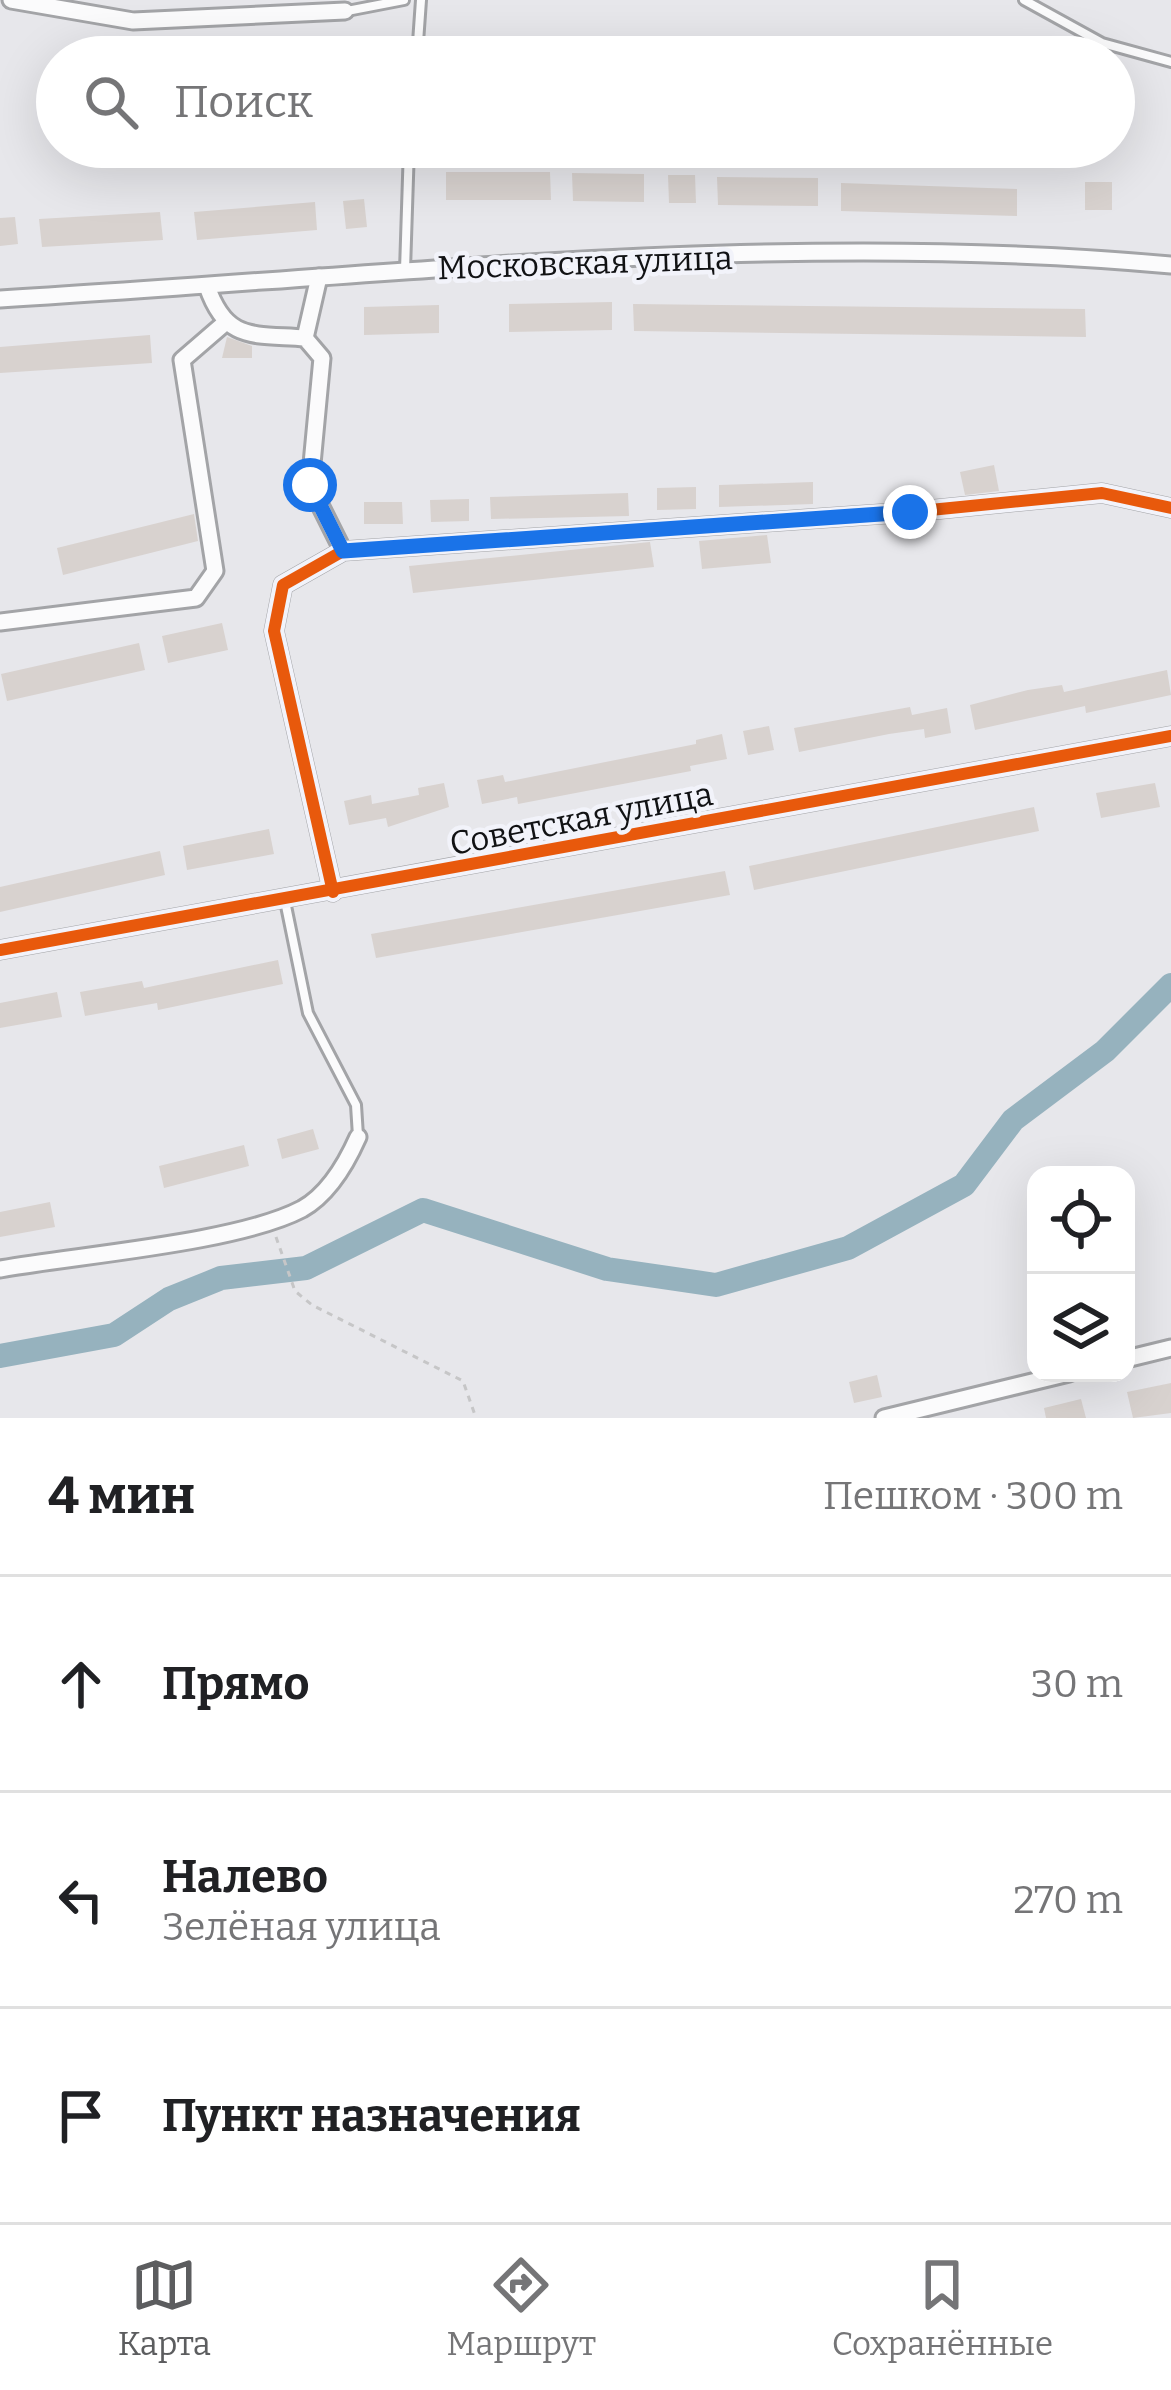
<!DOCTYPE html>
<html lang="ru">
<meta charset="utf-8">
<style>
body{margin:0;font-family:Bitter,serif;background:#f2f2f2;color:#202124}
.controls{position:absolute;right:36px;bottom:36px;display:grid;overflow:hidden;border-radius:24px;box-shadow:0 12px 48px #0002}
.controls button{width:108px;height:108px;display:grid;place-items:center;padding:0;border:0;border-bottom:3px solid #e0e0e0;background:#fff;color:#202124;font:60px sans-serif}
.stop{position:absolute;width:36px;height:36px;margin:-27px;border:9px solid #1a73e8;border-radius:50%;background:#fff}
.stop.end{background:#1a73e8;border-color:#fff;box-shadow:0 3px 12px #0008}
.list{margin:0;padding:0;list-style:none}
h2{display:flex;justify-content:space-between;align-items:center;height:156px;margin:0;padding:0 48px;font-size:51px}
h2 small{font-size:39px;font-weight:400;color:#757577}
.list li{display:grid;grid-template-columns:78px 1fr auto;gap:36px;align-items:center;box-sizing:border-box;height:216px;padding:0 48px;border-top:3px solid #e0e0e0}
.list b{display:block;font-size:45px;white-space:nowrap}
.list p{margin:0;font-size:39px;white-space:nowrap;color:#757577}
.list em{font-size:39px;font-style:normal;color:#757577}
.icon{flex:none;width:66px;height:66px;fill:none;stroke:currentColor;stroke-width:2;stroke-linecap:round;stroke-linejoin:round}
.map{position:relative;flex:none;width:1171px;height:1418px;overflow:hidden}
.search{position:absolute;background:#fff;box-shadow:0 12px 48px #0002;left:36px;right:36px;top:36px;height:132px;display:flex;align-items:center;gap:30px;box-sizing:border-box;padding:0 42px;border-radius:66px;color:#757577;font-size:45px}
.sheet{height:804px;background:#fff}
nav{display:flex;justify-content:space-around;align-items:center;box-sizing:border-box;height:168px;border-top:3px solid #e0e0e0;background:#fff;font-size:33px;color:#757577}
nav a{display:grid;justify-items:center;gap:6px}
nav .on{color:#5c5d5f}
.map>svg:first-child{display:block}
.lines{fill:none;stroke-linecap:round;stroke-linejoin:round}
.river{stroke:#96b2be;stroke-width:24}
.building{fill:#d8d2cf}
.lane-casing{stroke:#a3a4a7;stroke-width:14}
.street-casing{stroke:#a3a4a7;stroke-width:21}
.path{stroke:#c6c6c7;stroke-width:3;stroke-dasharray:6 6;stroke-linecap:butt}
.lane{stroke:#fbfbfc;stroke-width:8}
.street{stroke:#fbfbfc;stroke-width:15}
.cycleway-casing{stroke:#f2f3fa;stroke-width:20}
.cycleway{stroke:#e8590c;stroke-width:12}
.route{stroke:#1a73e8;stroke-width:15}
.labels{text-anchor:middle;stroke-width:9;stroke-linejoin:round;paint-order:stroke}
.street-label{font-size:33px;fill:#111214;stroke:#f2f3fa}
</style>
<div class="map">
<svg width="1171" height="1418" viewBox="0 0 1171 1418">
<rect width="100%" height="100%" fill="#e7e7eb"/>
<g class="lines">
<polyline class="river" points="0,1356 114,1335 169,1299 221,1278 306,1268 423,1210 607,1269 716,1285 848,1248 964,1185 1013,1120 1105,1051 1171,985"/>
</g>
<g class="building">
<polygon points="446,172 550,172 551,200 446,200"/>
<polygon points="572,173 644,174 644,202 573,201"/>
<polygon points="668,175 695,175 696,203 669,203"/>
<polygon points="717,177 818,178 818,206 718,205"/>
<rect x="1085" y="182" width="27" height="28"/>
<polygon points="841,183 1017,189 1017,216 841,211"/>
<polygon points="364,199 367,227 346,229 343,201"/>
<polygon points="315,202 317,230 197,240 194,212"/>
<polygon points="160,212 163,240 42,247 39,219"/>
<polygon points="15,217 18,244 0,246 0,218"/>
<polygon points="612,302 612,330 509,332 509,304"/>
<polygon points="633,304 1085,309 1086,337 634,331"/>
<polygon points="439,305 439,333 364,335 364,307"/>
<polygon points="150,335 152,363 0,373 0,347"/>
<polygon points="227,337 252,346 252,358 222,358"/>
<polygon points="994,465 999,491 965,495 960,472"/>
<polygon points="813,482 813,504 719,507 719,485"/>
<polygon points="696,487 696,509 657,510 657,488"/>
<polygon points="628,493 629,516 491,519 490,497"/>
<polygon points="469,499 469,521 431,522 430,500"/>
<polygon points="364,502 402,502 403,524 364,524"/>
<polygon points="194,514 198,541 63,575 57,548"/>
<polygon points="767,535 771,563 702,569 699,541"/>
<polygon points="650,542 654,567 413,593 409,566"/>
<polygon points="222,623 228,650 168,663 162,636"/>
<polygon points="139,643 145,670 7,701 1,674"/>
<polygon points="1167,670 1171,695 1086,713 1085,706 975,730 970,705 1028,690 1062,685 1064,692"/>
<polygon points="910,707 912,715 947,708 951,733 925,738 924,729 889,734 799,752 794,728"/>
<polygon points="769,726 774,750 748,755 743,731"/>
<polygon points="722,734 727,759 690,766 691,771 518,804 517,797 482,804 477,780 503,775 505,782 696,744 696,740"/>
<polygon points="444,783 449,807 388,827 386,818 349,825 344,801 371,795 372,804 419,795 418,788"/>
<polygon points="1155,783 1160,807 1101,818 1096,793"/>
<polygon points="1034,807 1039,831 754,890 749,866"/>
<polygon points="269,829 274,854 187,870 183,846"/>
<polygon points="160,851 165,875 0,912 0,887"/>
<polygon points="725,871 730,895 376,958 371,934"/>
<polygon points="278,960 283,984 158,1010 157,1003 85,1016 80,992 142,981 144,988"/>
<polygon points="57,992 62,1017 0,1028 0,1003"/>
<polygon points="313,1129 319,1149 282,1159 277,1139"/>
<polygon points="244,1145 249,1166 164,1188 159,1166"/>
<polygon points="50,1202 55,1227 0,1237 0,1212"/>
<polygon points="877,1375 882,1397 854,1403 849,1382"/>
<polygon points="1171,1383 1171,1413 1133,1418 1127,1392"/>
<polygon points="1081,1399 1086,1418 1046,1418 1044,1408"/>
</g>
<g class="lines">
<defs>
<g id="lane">
<polyline points="1024,0 1102,43 1171,62"/>
<polyline points="347,11 404,0"/>
<polyline points="417,57 421,0"/>
<polyline points="405,270 409,147"/>
<polyline points="285,901 308,1013 356,1105 358,1136"/>
</g>
<g id="street">
<polyline points="11,0 133,21 345,11"/>
<path d="M207,286C226,342 253,334 305,338L322,358L310,485L343,551"/>
<path d="M0,299C390,276 781,229 1171,265"/>
<polyline points="305,338 319,277"/>
<polyline points="0,622 196,598 215,571 182,360 226,322"/>
<polyline points="333,892 274,631 283,585 343,551 910,512 1102,493 1171,508"/>
<polyline points="0,950 1171,736"/>
<path d="M0,1269C78,1255 237,1243 302,1209C329,1194 346,1164 358,1137"/>
<polyline points="1126,1359 1171,1348"/>
<polyline points="884,1418 1069,1373"/>
</g>
</defs>
<use href="#lane" class="lane-casing"/>
<use href="#street" class="street-casing"/>
<polyline class="path" points="276,1237 295,1291 312,1305 463,1381 476,1418"/>
<use href="#lane" class="lane"/>
<use href="#street" class="street"/>
<defs>
<g id="cycleway">
<polyline points="333,892 274,631 283,585 343,551 910,512 1102,493 1171,508"/>
<polyline points="0,950 1171,736"/>
</g>
</defs>
<use href="#cycleway" class="cycleway-casing"/>
<use href="#cycleway" class="cycleway"/>
</g>
<g class="lines">
<polyline class="route" points="310,485 343,551 910,512"/>
</g>
<g class="labels">
<g class="street-label">
<text transform="translate(585 262) rotate(-2)" y="12">Московская улица</text>
<text transform="translate(581 818) rotate(-11)" y="12">Советская улица</text>
</g>
</g>
</svg>
<div class="controls">
<button><svg class="icon" aria-label="locate" viewBox="0 0 24 24"><circle cx="12" cy="12" r="6"/><path d="M12 2v4M12 18v4M2 12h4M18 12h4"/></svg></button>
<button><svg class="icon" aria-label="layers" viewBox="0 0 24 24"><path d="M12 4l9 5-9 5-9-5zM3 14l9 5 9-5"/></svg></button>
</div>
<div class="stop" style="left:310px;top:485px"></div>
<div class="stop end" style="left:910px;top:512px"></div>
<div class="search"><svg class="icon" aria-label="search" viewBox="0 0 24 24"><circle cx="10" cy="10" r="6"/><path d="M15 15l6 6"/></svg>Поиск</div>
</div>
<section class="sheet">
<h2>4 мин<small>Пешком · 300 m</small></h2>
<ul class="list">
<li><svg class="icon" aria-label="ahead" viewBox="0 0 24 24"><path d="M12 20V5M6 11l6-6 6 6"/></svg><div><b>Прямо</b></div><em>30 m</em></li>
<li><svg class="icon" aria-label="left" viewBox="0 0 24 24"><path d="M17 20v-9H6M10 6l-5 5 5 5"/></svg><div><b>Налево</b><p>Зелёная улица</p></div><em>270 m</em></li>
<li><svg class="icon" aria-label="arrive" viewBox="0 0 24 24"><path d="M6 21V4h12l-3 4 3 4H6"/></svg><div><b>Пункт назначения</b></div></li>
</ul>
</section>
<nav>
<a class="on"><svg class="icon" aria-label="map" viewBox="0 0 24 24"><path d="M3 6l6-2 6 2 6-2v14l-6 2-6-2-6 2zM9 4v14M15 6v14"/></svg>Карта</a>
<a><svg class="icon" aria-label="directions" viewBox="0 0 24 24"><path d="M12 3l9 9-9 9-9-9zM9 14v-3h6M13 9l2 2-2 2"/></svg>Маршрут</a>
<a><svg class="icon" aria-label="saved" viewBox="0 0 24 24"><path d="M7 4h10v16l-5-4-5 4z"/></svg>Сохранённые</a>
</nav>
